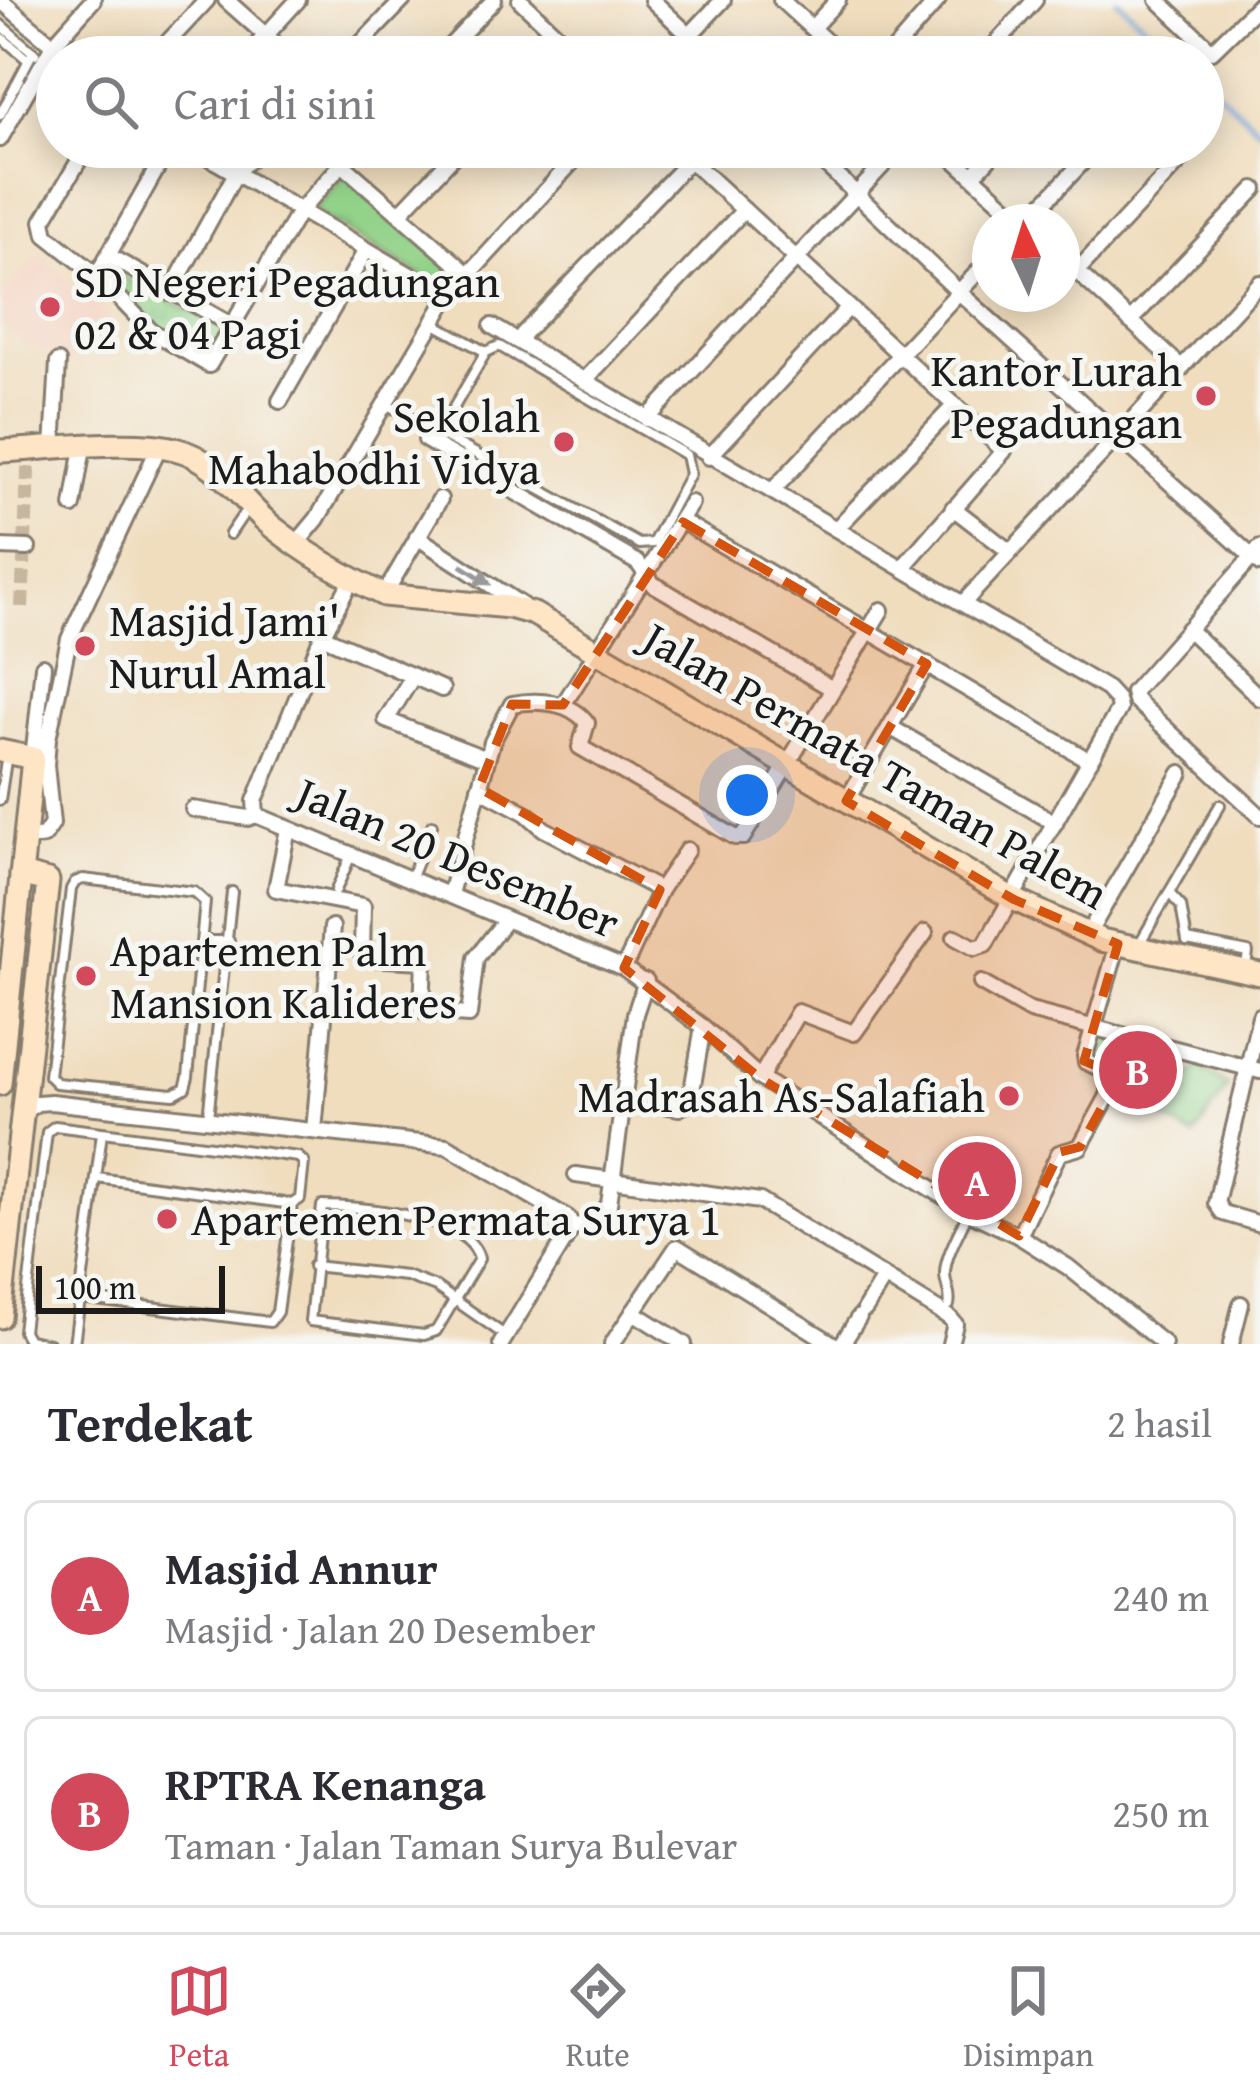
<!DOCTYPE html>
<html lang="id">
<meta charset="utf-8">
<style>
body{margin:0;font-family:"Gentium Book Plus",serif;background:#f7f7f7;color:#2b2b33}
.compass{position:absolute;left:972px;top:204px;width:108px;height:108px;border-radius:50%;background:#fff;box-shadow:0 6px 30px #0003;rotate:356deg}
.scale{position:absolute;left:36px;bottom:30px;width:189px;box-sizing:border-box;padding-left:12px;border:6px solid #1c1c1c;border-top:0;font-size:33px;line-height:42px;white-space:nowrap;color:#1c1c1c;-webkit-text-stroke:9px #f6f6f2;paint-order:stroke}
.you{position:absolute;left:747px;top:795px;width:42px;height:42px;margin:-30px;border:9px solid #fff;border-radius:50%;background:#1a73e8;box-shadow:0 0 0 18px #1a73e833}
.badge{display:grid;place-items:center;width:78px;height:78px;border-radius:50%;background:#d1495b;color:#fff;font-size:39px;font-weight:700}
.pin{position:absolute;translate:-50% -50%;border:6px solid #fff;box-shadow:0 3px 12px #0006}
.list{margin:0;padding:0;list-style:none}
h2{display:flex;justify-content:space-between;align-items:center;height:156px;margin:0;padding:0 48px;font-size:51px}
h2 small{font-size:39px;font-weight:400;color:#7c7c81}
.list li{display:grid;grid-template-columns:78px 1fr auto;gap:36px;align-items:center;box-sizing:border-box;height:192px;margin:0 24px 24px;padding:0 24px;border:3px solid #e1e1e2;border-radius:18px}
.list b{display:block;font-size:45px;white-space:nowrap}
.list p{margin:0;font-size:39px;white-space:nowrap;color:#7c7c81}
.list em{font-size:39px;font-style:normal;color:#7c7c81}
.icon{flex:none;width:66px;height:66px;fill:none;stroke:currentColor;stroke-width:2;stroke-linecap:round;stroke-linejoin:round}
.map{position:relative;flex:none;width:1260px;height:1344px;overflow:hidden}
.search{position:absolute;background:#fff;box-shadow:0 6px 30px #0003;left:36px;right:36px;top:36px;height:132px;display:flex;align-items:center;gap:30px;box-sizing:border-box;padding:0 42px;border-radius:66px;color:#7c7c81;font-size:45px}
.sheet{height:588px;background:#fff}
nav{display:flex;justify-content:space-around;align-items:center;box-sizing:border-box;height:168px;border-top:3px solid #e1e1e2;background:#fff;font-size:33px;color:#7c7c81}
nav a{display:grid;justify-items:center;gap:6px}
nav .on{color:#d1495b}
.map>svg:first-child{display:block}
.built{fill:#f5d3c1}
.grass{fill:url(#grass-tufts);stroke:#577752;stroke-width:3}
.garden{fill:#92d289;stroke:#577752;stroke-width:3}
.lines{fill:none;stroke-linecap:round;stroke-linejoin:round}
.stream{stroke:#71a5dd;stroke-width:4.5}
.street-tunnel{stroke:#c6b69e;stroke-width:14;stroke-dasharray:14 7;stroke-linecap:butt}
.lane-casing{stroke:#867c6d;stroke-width:14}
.street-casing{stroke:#867c6d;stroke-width:20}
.secondary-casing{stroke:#867c6d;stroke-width:27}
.lane{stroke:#fff;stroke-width:8}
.street{stroke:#fff;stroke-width:14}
.secondary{stroke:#fde5c5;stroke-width:21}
.oneway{fill:#999}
.marked{fill:#d4530e;fill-opacity:0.2;stroke:#d4530e;stroke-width:9;stroke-dasharray:24 15;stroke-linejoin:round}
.poi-dot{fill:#d1495b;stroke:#f6f6f2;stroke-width:4.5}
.labels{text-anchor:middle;stroke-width:10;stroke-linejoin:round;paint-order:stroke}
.poi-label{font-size:45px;fill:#1c1c1c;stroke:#f6f6f2;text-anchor:start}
.street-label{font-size:45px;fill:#1c1c1c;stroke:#f6f6f2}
</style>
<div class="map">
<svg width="1260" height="1344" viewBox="0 0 1260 1344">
<defs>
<pattern id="grass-tufts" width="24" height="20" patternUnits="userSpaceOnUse" patternTransform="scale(3)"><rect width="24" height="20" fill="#92d289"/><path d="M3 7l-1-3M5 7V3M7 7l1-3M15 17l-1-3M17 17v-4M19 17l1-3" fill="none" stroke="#7db476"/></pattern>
</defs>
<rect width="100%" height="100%" fill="#f6f6f2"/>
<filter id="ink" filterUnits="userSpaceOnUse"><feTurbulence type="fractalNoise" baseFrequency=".00833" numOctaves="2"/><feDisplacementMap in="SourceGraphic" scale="24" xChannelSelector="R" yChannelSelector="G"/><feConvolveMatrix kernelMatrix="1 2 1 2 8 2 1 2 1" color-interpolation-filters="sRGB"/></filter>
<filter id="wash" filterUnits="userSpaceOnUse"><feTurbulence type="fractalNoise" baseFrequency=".004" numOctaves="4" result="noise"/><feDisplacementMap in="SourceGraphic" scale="48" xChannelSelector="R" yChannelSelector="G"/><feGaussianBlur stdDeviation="2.7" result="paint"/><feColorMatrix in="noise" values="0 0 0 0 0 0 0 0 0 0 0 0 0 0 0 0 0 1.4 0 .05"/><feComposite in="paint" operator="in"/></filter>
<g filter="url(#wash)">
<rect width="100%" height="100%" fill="#f0ddbe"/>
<polygon class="built" points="40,254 110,316 67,367 31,344 27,346 0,323 0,297"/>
<g class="grass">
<polygon points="345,174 458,273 444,289 312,211"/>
<polygon points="113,271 226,329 209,360 147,324 106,282"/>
<polygon points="1103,1038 1190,1064 1156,1112 1087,1077"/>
</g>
<polygon class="garden" points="1198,1066 1228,1086 1194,1137 1164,1118"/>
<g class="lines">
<g class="stream">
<polyline points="1117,0 1180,57"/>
<polyline points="1203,78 1260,130"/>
</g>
</g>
</g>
<g filter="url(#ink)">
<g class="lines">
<polyline class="street-tunnel" points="22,607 29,450"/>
<defs>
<g id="lane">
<polyline points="0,24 35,54"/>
<polyline points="0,36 28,60"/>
<polyline points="0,115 33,52"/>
<polyline points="433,323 486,352"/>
<polyline points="386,404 639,544 653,543 690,474 686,455 499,346 486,352 439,433"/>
<polyline points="230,534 249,506"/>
<polyline points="0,800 7,754"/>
<polyline points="411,877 432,825"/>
<polygon points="83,879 194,892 205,902 188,1077 185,1088 174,1094 56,1083 49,1076 71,889 75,882"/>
<polyline points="336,890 351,855"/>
<polyline points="1169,893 1181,906 1187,941"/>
<polyline points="1187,940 1248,952 1246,966"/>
<polyline points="202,941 229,941"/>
<polyline points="1138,946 1220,805"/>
<polyline points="208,1118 232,892"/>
<polyline points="97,1178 292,1204"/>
<path d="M322,1206C359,1206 471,1216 479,1259L436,1331L424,1335L310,1321Z"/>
<polyline points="313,1266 406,1276 436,1287 506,1336"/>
<path d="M949,1305C952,1292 945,1287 945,1274C945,1255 961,1230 968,1212"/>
<polyline points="49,1344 28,1340 23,1331 47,1132 55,1126 298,1157 304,1162 300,1199 292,1204 277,1312 270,1322 80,1298"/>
<polyline points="74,1344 102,1133"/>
</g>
<g id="street">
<polyline points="0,0 53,45"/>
<polyline points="226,0 290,57"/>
<polyline points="520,0 580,57"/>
<polyline points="652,0 712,57"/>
<polyline points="781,0 843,57"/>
<polyline points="1158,0 1212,51 1260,4"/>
<polyline points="812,28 838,0"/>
<polyline points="154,57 207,0"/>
<polyline points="246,57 298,0"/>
<polyline points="348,57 403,0"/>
<polyline points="440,57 494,0"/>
<polyline points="548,57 563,41"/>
<polyline points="669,57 723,0"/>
<polyline points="888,57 938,0"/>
<polyline points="984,57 1035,0"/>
<polyline points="1081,57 1092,45"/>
<polyline points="0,139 53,45 93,0"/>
<polyline points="87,147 43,221 46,235 97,275 151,331 209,365 299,212 357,147"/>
<polyline points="191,147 448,297"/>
<polyline points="676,147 1004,451 904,566"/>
<polyline points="807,147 959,292 1260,564"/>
<polyline points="941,147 1023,222"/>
<polyline points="342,164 468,274"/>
<polyline points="973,176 999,147"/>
<polyline points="400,213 462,147"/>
<polyline points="1026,222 1097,147"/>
<polyline points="109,256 233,326"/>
<polyline points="1062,258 1182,368"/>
<polyline points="1077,271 1193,147"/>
<polyline points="97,275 169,147"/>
<polyline points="170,293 236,173 261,147"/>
<polyline points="1130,321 1255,189"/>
<polyline points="492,326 1107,689 1117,700 1119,709 985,945 975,948 955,937"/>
<polyline points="521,341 523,334 690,160"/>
<polyline points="584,381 744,210"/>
<polyline points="280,401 365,252"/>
<polyline points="647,419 900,147"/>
<polyline points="426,440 638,563 653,584 831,688"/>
<polyline points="53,448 58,362"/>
<polyline points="709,457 849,307"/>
<polyline points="772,491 990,259"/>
<polyline points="73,506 83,447"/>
<polyline points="953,508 1009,551"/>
<polyline points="683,522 1090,761"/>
<polyline points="836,529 955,405"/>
<polyline points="417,537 523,606"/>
<polyline points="297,543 317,519 448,297 586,147"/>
<polyline points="0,547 28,548"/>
<polyline points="1260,548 1133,692 1135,700 1260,816"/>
<polyline points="352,579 322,636 255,801 256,815 624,968 703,1027 760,1078 968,1212 1019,1236 1068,1267 1164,1344"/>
<polyline points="384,595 440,499"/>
<polyline points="964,602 1260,283"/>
<polyline points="1188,629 1260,698"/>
<polyline points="322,636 442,689"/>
<polyline points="413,676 386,720 487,759"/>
<polyline points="563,705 691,503"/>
<polyline points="890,727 1055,823"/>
<polyline points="33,758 43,666"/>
<polyline points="479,788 526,813 544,829 660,890"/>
<polyline points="846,801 927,664"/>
<polyline points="193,809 248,818 256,815"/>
<polyline points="288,829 276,889 363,906 362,953 368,958 424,961 422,1009 426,1012 469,1015 476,958 505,921"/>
<polyline points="26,839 44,836 52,824 46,765 48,739 69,639 159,447"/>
<path d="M450,894L492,742L512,704C537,699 571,701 587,723L580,747L735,837H743L881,610"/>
<polyline points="1088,934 1181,773"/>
<polyline points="624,968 660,890 687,850"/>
<polyline points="981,983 1030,1011 1260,1071"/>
<polyline points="1260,1016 1216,1203 1223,1213 1260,1224"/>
<polyline points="760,1078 798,1012 854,1033 925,933"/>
<polyline points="657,1104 679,1108 690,1102 703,1027"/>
<polyline points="25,1111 37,1103 51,1102 447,1146 568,1218 572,1228"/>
<polyline points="314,1131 332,927"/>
<polyline points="576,1175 760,1201 949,1317 955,1324 950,1344"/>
<polyline points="572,1228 599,1219 609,1204 635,1014 646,981"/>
<polyline points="1019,1236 1059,1153 1080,1147 1108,1096 1108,1072 1086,1062 1085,1056 1118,944"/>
<polyline points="865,1309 884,1278"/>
<polyline points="633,1312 684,1344"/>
<polyline points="501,1344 572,1228"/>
<polyline points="612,1344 677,1247 833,1344"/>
<polyline points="842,1344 859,1317"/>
<polyline points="1231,1344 1241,1304"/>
</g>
<g id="secondary">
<path d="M0,451C45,449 133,438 175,449C220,460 240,501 274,528C307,554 347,577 384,595L509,607L534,614L1013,899L1101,940L1260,974"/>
<polyline points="0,751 33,758 0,1084"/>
<polyline points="0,1317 48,881 21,874"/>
</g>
</defs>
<use href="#lane" class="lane-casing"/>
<use href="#street" class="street-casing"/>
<use href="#secondary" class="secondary-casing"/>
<use href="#lane" class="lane"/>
<use href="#street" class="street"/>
<use href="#secondary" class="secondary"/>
</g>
<defs><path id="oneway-solid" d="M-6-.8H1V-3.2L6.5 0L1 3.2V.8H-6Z" transform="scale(3)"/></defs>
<use class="oneway" href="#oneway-solid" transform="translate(476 575) rotate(33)"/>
</g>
<path class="marked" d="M683,522L927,664L846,801L1013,899L1118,944L1084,1061L1106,1070L1108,1096L1080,1147L1060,1152L1019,1236L760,1078L624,968L660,890L479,788L512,704L563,705Z"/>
<g class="poi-dot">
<circle cx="50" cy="307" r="12"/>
<circle cx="1206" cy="396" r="12"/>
<circle cx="564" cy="442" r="12"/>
<circle cx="85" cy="646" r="12"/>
<circle cx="86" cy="976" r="12"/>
<circle cx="1009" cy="1096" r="12"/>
<circle cx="167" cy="1219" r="12"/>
</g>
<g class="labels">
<g class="poi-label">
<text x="74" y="297">SD Negeri Pegadungan<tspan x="74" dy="52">02 &amp; 04 Pagi</tspan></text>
<text x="1182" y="386" text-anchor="end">Kantor Lurah<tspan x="1182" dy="52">Pegadungan</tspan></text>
<text x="540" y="432" text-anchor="end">Sekolah<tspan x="540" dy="52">Mahabodhi Vidya</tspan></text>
<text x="109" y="636">Masjid Jami'<tspan x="109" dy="52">Nurul Amal</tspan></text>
<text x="110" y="966">Apartemen Palm<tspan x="110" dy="52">Mansion Kalideres</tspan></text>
<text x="985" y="1112" text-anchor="end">Madrasah As-Salafiah</text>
<text x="191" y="1235">Apartemen Permata Surya 1</text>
</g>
<g class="street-label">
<text transform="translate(876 765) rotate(30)" y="16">Jalan Permata Taman Palem</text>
<text transform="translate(458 857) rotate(23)" y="16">Jalan 20 Desember</text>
</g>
</g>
</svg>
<svg class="compass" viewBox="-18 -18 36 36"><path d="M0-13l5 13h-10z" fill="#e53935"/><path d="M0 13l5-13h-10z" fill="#7c7c81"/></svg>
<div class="scale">100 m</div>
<div class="you"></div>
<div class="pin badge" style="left:977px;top:1181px">A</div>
<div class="pin badge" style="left:1138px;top:1070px">B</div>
<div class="search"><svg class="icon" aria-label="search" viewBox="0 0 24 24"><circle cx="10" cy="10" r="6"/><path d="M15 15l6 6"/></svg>Cari di sini</div>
</div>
<section class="sheet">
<h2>Terdekat<small>2 hasil</small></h2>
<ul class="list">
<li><span class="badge">A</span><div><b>Masjid Annur</b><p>Masjid · Jalan 20 Desember</p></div><em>240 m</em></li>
<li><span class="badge">B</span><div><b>RPTRA Kenanga</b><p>Taman · Jalan Taman Surya Bulevar</p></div><em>250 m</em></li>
</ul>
</section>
<nav>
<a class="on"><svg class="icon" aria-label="map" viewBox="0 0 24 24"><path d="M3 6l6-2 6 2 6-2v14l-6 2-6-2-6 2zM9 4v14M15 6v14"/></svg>Peta</a>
<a><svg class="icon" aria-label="directions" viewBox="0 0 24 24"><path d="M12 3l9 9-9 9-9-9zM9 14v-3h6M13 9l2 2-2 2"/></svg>Rute</a>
<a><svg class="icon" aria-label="saved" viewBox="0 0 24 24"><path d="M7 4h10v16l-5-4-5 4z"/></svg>Disimpan</a>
</nav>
